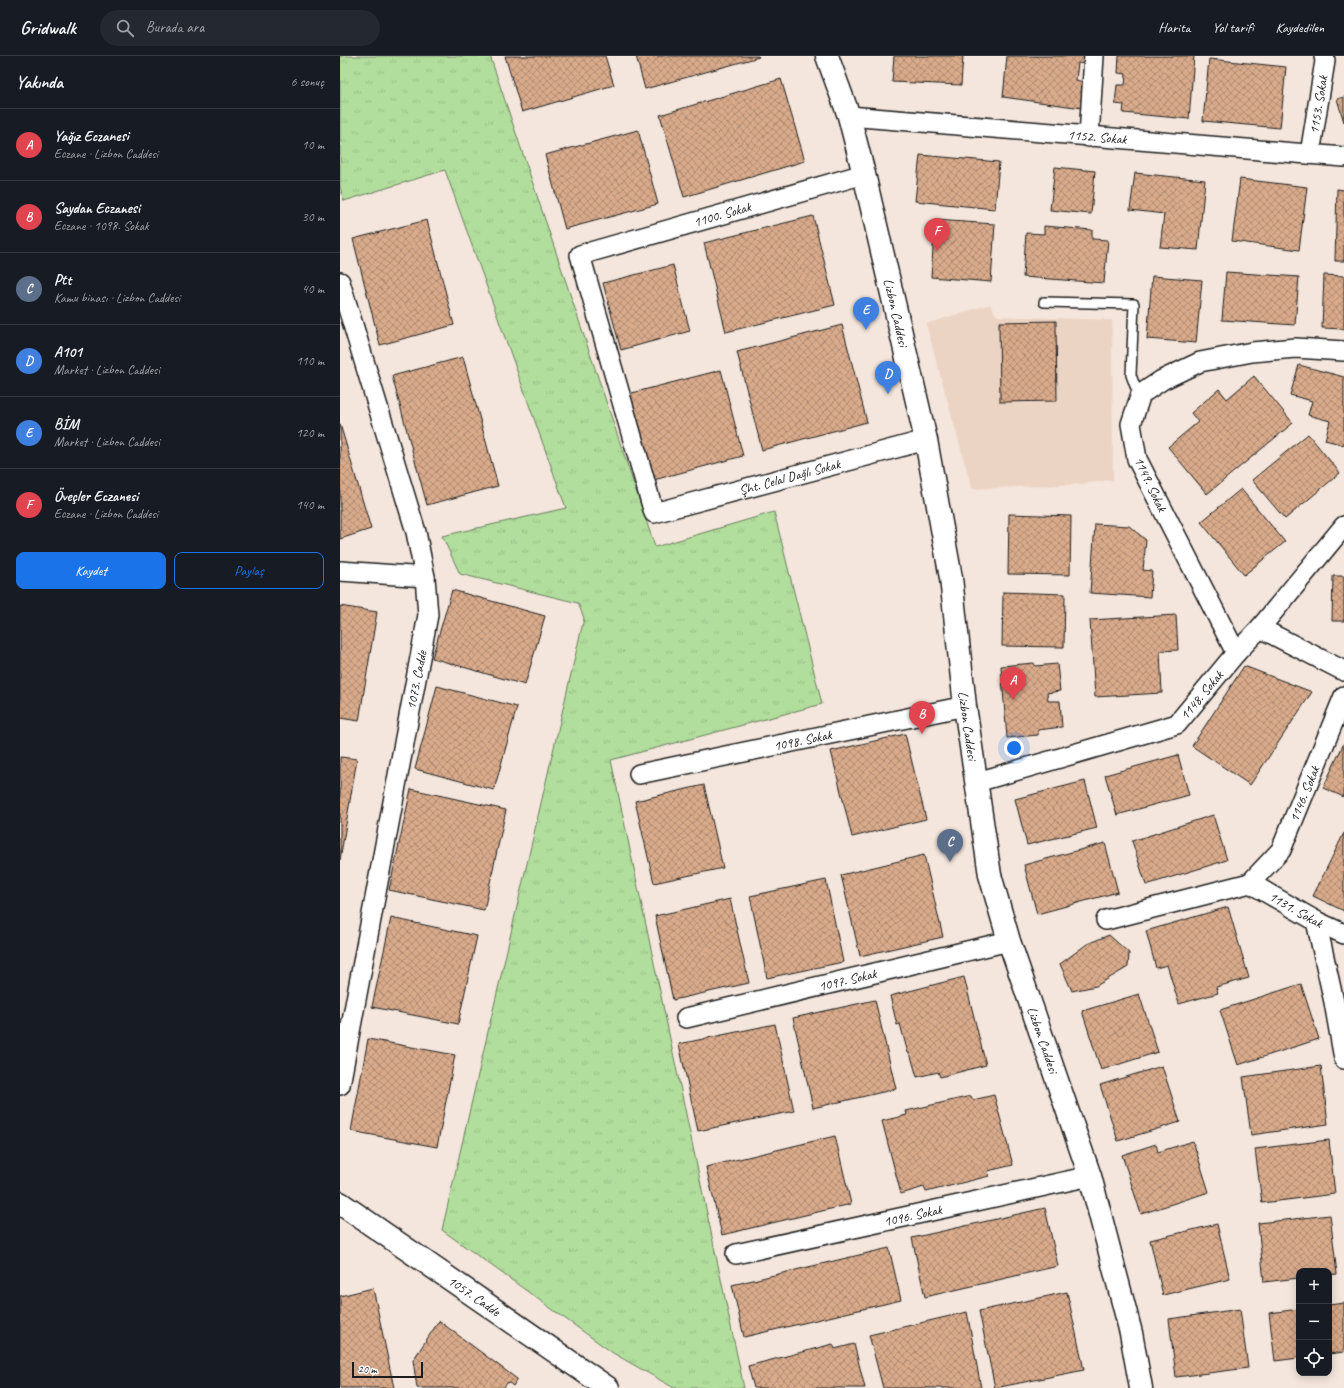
<!DOCTYPE html>
<html lang="tr">
<meta charset="utf-8">
<style>
body{margin:0;font-family:Caveat,sans-serif;background:#242831;color:#f1f3f6}
.controls{position:absolute;right:12px;bottom:12px;display:grid;overflow:hidden;border-radius:8px;box-shadow:0 2px 10px #0003}
.controls button{width:36px;height:36px;display:grid;place-items:center;padding:0;border:0;border-bottom:1px solid #363941;background:#171b24;color:#f1f3f6;font:20px sans-serif}
.scale{position:absolute;left:12px;bottom:10px;width:71px;box-sizing:border-box;padding-left:4px;border:2px solid #1c1c1c;border-top:0;font-size:11px;line-height:14px;white-space:nowrap;color:#1c1c1c;-webkit-text-stroke:3px #fff;paint-order:stroke}
.you{position:absolute;left:674px;top:692px;width:14px;height:14px;margin:-10px;border:3px solid #fff;border-radius:50%;background:#1a73e8;box-shadow:0 0 0 6px #1a73e833}
.badge{display:grid;place-items:center;width:26px;height:26px;border-radius:50%;background:#1a73e8;color:#fff;font-size:13px;font-weight:700}
.pin{position:absolute;translate:-50% -33px;filter:drop-shadow(0 1px 2px #0008)}
.pin::after{content:'';position:absolute;top:21px;width:14px;height:12px;background:inherit;clip-path:polygon(0 0,100% 0,50% 100%)}
.list{margin:0;padding:0;list-style:none}
h2{display:flex;justify-content:space-between;align-items:center;height:52px;margin:0;padding:0 16px;font-size:17px}
h2 small{font-size:13px;font-weight:400;color:#9ea1a6}
.list li{display:grid;grid-template-columns:26px 1fr auto;gap:12px;align-items:center;box-sizing:border-box;height:72px;padding:0 16px;border-top:1px solid #363941}
.list b{display:block;font-size:15px;white-space:nowrap}
.list p{margin:0;font-size:13px;white-space:nowrap;color:#9ea1a6}
.list em{font-size:13px;font-style:normal;color:#9ea1a6}
.actions{display:flex;gap:8px;padding:12px 16px}
.actions a{flex:1;padding:9px 0;border:1px solid #1a73e8;border-radius:8px;text-align:center;font-size:14px;color:#1a73e8}
.actions .main{background:#1a73e8;color:#fff}
.icon{flex:none;width:22px;height:22px;fill:none;stroke:currentColor;stroke-width:2;stroke-linecap:round;stroke-linejoin:round}
.map{position:relative;flex:none;width:1004px;height:1332px;overflow:hidden}
header{display:flex;align-items:center;gap:24px;box-sizing:border-box;height:56px;padding:0 20px;background:#171b24;border-bottom:1px solid #363941}
header strong{font-size:19px}
nav{display:flex;gap:22px;margin-inline-start:auto;font-size:14px}
.search{width:280px;height:36px;background:#242831;display:flex;align-items:center;gap:10px;box-sizing:border-box;padding:0 14px;border-radius:22px;color:#9ea1a6;font-size:15px}
main{display:flex}
aside{flex:1;background:#171b24}
.map>svg:first-child{display:block}
.built{fill:#ecd4c4}
.grass{fill:url(#grass-tufts);stroke:#677d5c}
.building{fill:url(#building-cross-hatch);stroke:#1c1c1c}
.lines{fill:none;stroke-linecap:round;stroke-linejoin:round}
.lane-casing{stroke:#1c1c1c;stroke-width:12}
.street-casing{stroke:#1c1c1c;stroke-width:22}
.secondary-casing{stroke:#1c1c1c;stroke-width:25}
.lane{stroke:#fff;stroke-width:9}
.street{stroke:#fff;stroke-width:19}
.secondary{stroke:#fff;stroke-width:22}
.labels{text-anchor:middle;stroke-width:3;stroke-linejoin:round;paint-order:stroke}
.street-label{font-size:14px;fill:#1c1c1c;stroke:#fff}
</style>
<header>
<strong>Gridwalk</strong>
<div class="search"><svg class="icon" aria-label="search" viewBox="0 0 24 24"><circle cx="10" cy="10" r="6"/><path d="M15 15l6 6"/></svg>Burada ara</div>
<nav><a>Harita</a><a>Yol tarifi</a><a>Kaydedilen</a></nav>
</header>
<main>
<aside>
<h2>Yakında<small>6 sonuç</small></h2>
<ul class="list">
<li><span class="badge" style="background:#e0444e">A</span><div><b>Yağız Eczanesi</b><p>Eczane · Lizbon Caddesi</p></div><em>10 m</em></li>
<li><span class="badge" style="background:#e0444e">B</span><div><b>Saydan Eczanesi</b><p>Eczane · 1098. Sokak</p></div><em>30 m</em></li>
<li><span class="badge" style="background:#5c6f8a">C</span><div><b>Ptt</b><p>Kamu binası · Lizbon Caddesi</p></div><em>40 m</em></li>
<li><span class="badge" style="background:#3f7fe0">D</span><div><b>A101</b><p>Market · Lizbon Caddesi</p></div><em>110 m</em></li>
<li><span class="badge" style="background:#3f7fe0">E</span><div><b>BİM</b><p>Market · Lizbon Caddesi</p></div><em>120 m</em></li>
<li><span class="badge" style="background:#e0444e">F</span><div><b>Öveçler Eczanesi</b><p>Eczane · Lizbon Caddesi</p></div><em>140 m</em></li>
</ul>
<div class="actions"><a class="main">Kaydet</a><a>Paylaş</a></div>
</aside>
<div class="map">
<svg width="1004" height="1332" viewBox="0 0 1004 1332">
<defs>
<pattern id="grass-tufts" width="24" height="20" patternUnits="userSpaceOnUse"><rect width="24" height="20" fill="#b2de9d"/><path d="M3 7l-1-3M5 7V3M7 7l1-3M15 17l-1-3M17 17v-4M19 17l1-3" fill="none" stroke="#98be87"/></pattern>
<pattern id="building-cross-hatch" width="8" height="8" patternUnits="userSpaceOnUse"><rect width="8" height="8" fill="#d9ab8b"/><path d="M0 0l8 8M0 8l8-8" fill="none" stroke="#af8a71"/></pattern>
</defs>
<rect width="100%" height="100%" fill="#f4e6dc"/>
<filter id="ink" filterUnits="userSpaceOnUse"><feTurbulence type="fractalNoise" baseFrequency=".025" numOctaves="2"/><feDisplacementMap in="SourceGraphic" scale="8" xChannelSelector="R" yChannelSelector="G"/><feConvolveMatrix kernelMatrix="1 2 1 2 8 2 1 2 1" color-interpolation-filters="sRGB"/></filter>
<g filter="url(#ink)">
<polygon class="built" points="650,248 657,260 772,264 773,424 742,428 632,433 586,268"/>
<polygon class="grass" points="0,0 150,0 315,491 434,456 482,648 271,704 404,1332 334,1332 273,1297 102,1174 244,562 238,547 120,518 102,480 226,452 105,114 4,145 0,131"/>
<g class="building">
<polygon points="165,0 265,0 274,29 182,56"/>
<polygon points="296,0 418,0 419,1 305,33"/>
<polygon points="554,0 623,0 621,29 552,26"/>
<polygon points="667,0 746,0 746,8 738,7 736,24 743,26 742,52 663,41"/>
<polygon points="779,0 854,0 849,63 783,57 784,49 775,48 777,29 785,29 786,18 778,17"/>
<polygon points="869,3 946,11 940,72 863,65"/>
<polygon points="441,23 465,105 344,141 320,59"/>
<polygon points="1004,41 1004,66 997,43"/>
<polygon points="298,74 318,148 225,173 205,99"/>
<polygon points="580,99 659,106 655,153 575,145"/>
<polygon points="715,111 755,115 751,158 710,154"/>
<polygon points="795,117 865,124 858,194 820,191 824,158 790,154"/>
<polygon points="900,123 967,131 959,194 892,185"/>
<polygon points="997,133 1004,134 1004,205 995,205"/>
<polygon points="473,160 495,249 386,276 364,187"/>
<polygon points="87,164 114,269 40,289 13,183"/>
<polygon points="595,164 655,168 651,226 591,221"/>
<polygon points="704,170 752,174 752,183 768,184 764,227 683,221 686,177 704,178"/>
<polygon points="333,209 350,275 281,294 263,227"/>
<polygon points="886,216 959,221 955,269 882,264"/>
<polygon points="984,219 1004,220 1004,273 982,272"/>
<polygon points="812,220 862,224 856,287 807,283"/>
<polygon points="716,265 717,345 660,346 659,266"/>
<polygon points="502,269 527,366 422,394 397,296"/>
<polygon points="123,301 158,430 87,449 52,320"/>
<polygon points="959,309 1004,321 1004,389 985,384 990,365 968,359 972,345 950,339"/>
<polygon points="381,314 403,400 310,425 288,338"/>
<polygon points="914,320 953,367 867,438 828,391 858,366 851,357 879,333 887,343"/>
<polygon points="0,368 31,473 0,483"/>
<polygon points="968,378 1000,417 945,463 912,424"/>
<polygon points="901,433 945,486 904,519 861,466"/>
<polygon points="669,458 731,460 730,519 668,518"/>
<polygon points="755,468 789,470 806,484 803,514 812,515 810,541 750,537"/>
<polygon points="993,520 1004,520 1004,565 992,565"/>
<polygon points="112,534 205,560 185,629 92,602"/>
<polygon points="663,536 725,538 724,591 662,590"/>
<polygon points="0,550 37,556 19,665 0,662"/>
<polygon points="836,559 838,594 820,595 822,637 755,641 750,564"/>
<polygon points="694,607 695,610 717,608 720,635 707,637 708,645 720,645 722,671 698,674 698,679 667,682 661,610"/>
<polygon points="904,610 972,636 910,729 852,690"/>
<polygon points="97,630 177,651 154,734 75,713"/>
<polygon points="565,678 586,763 512,781 491,695"/>
<polygon points="1004,687 1004,741 983,732"/>
<polygon points="838,699 849,739 777,759 765,719"/>
<polygon points="0,701 17,703 0,804"/>
<polygon points="745,725 757,772 687,789 675,743"/>
<polygon points="364,729 383,812 314,827 295,745"/>
<polygon points="71,733 166,754 144,854 49,834"/>
<polygon points="873,759 887,804 806,829 792,785"/>
<polygon points="1004,777 1004,855 973,840"/>
<polygon points="765,787 778,836 697,858 684,809"/>
<polygon points="584,799 603,881 520,900 501,819"/>
<polygon points="486,824 503,906 427,922 410,840"/>
<polygon points="390,843 409,927 333,944 315,860"/>
<polygon points="888,851 909,922 876,931 878,937 839,948 827,909 816,912 806,875"/>
<polygon points="51,862 137,880 118,968 32,951"/>
<polygon points="769,879 789,897 788,911 756,930 732,935 720,908 747,888"/>
<polygon points="624,921 646,1009 600,1021 598,1016 577,1021 570,997 568,997 560,968 557,969 550,940"/>
<polygon points="961,928 979,983 898,1009 880,954"/>
<polygon points="799,938 818,996 761,1014 742,955"/>
<polygon points="535,944 556,1033 473,1052 453,962"/>
<polygon points="435,968 454,1055 358,1075 339,988"/>
<polygon points="28,983 115,999 97,1091 11,1075"/>
<polygon points="822,1010 840,1066 778,1085 760,1029"/>
<polygon points="981,1010 988,1068 911,1079 903,1021"/>
<polygon points="654,1039 673,1109 648,1115 649,1120 586,1136 584,1131 561,1138 542,1065 567,1059 566,1055 631,1040 633,1044"/>
<polygon points="495,1080 511,1148 382,1179 366,1111"/>
<polygon points="989,1084 995,1138 922,1147 915,1093"/>
<polygon points="853,1085 869,1136 801,1158 782,1099 816,1088 818,1096"/>
<polygon points="705,1152 718,1210 585,1241 572,1182"/>
<polygon points="990,1159 997,1218 989,1219 989,1215 959,1215 959,1222 924,1226 918,1167"/>
<polygon points="877,1168 890,1223 823,1239 810,1184"/>
<polygon points="549,1192 561,1244 404,1281 392,1229"/>
<polygon points="33,1232 54,1332 0,1332 0,1240"/>
<polygon points="727,1236 744,1314 655,1332 639,1255"/>
<polygon points="1004,1247 1004,1296 989,1298 989,1249"/>
<polygon points="900,1253 908,1312 836,1321 829,1263"/>
<polygon points="959,1253 959,1302 935,1305 929,1257"/>
<polygon points="627,1256 641,1332 543,1332 529,1279"/>
<polygon points="99,1265 177,1323 173,1330 168,1326 163,1332 77,1332 73,1304"/>
<polygon points="493,1288 495,1293 514,1288 525,1332 414,1332 408,1310"/>
</g>
<g class="lines">
<defs>
<polyline id="lane" points="704,246 794,248 791,319 795,330 801,338"/>
<g id="street">
<path id="s1" d="M509,60L1004,101"/>
<polyline points="749,81 754,0"/>
<path id="s2" d="M970,98L985,5L984,0"/>
<path id="s3" d="M524,118L240,199L314,457L586,384"/>
<polyline points="0,226 76,476 85,521 88,559 0,1029"/>
<polyline points="0,515 85,521"/>
<polyline points="920,572 1004,615"/>
<polyline points="896,597 797,403 791,368 801,338 822,324 860,306 912,296 955,292 1004,295"/>
<path id="s4" d="M299,718L625,650"/>
<path id="s5" d="M637,726L837,668L896,597L920,572L1004,470"/>
<path id="s6" d="M910,827L941,794L1004,640"/>
<path id="s7" d="M910,827L976,865L1004,878"/>
<polyline points="766,864 910,827"/>
<polyline points="976,865 994,946 1004,1003"/>
<path id="s8" d="M346,962L669,885"/>
<path id="s9" d="M396,1198L750,1120"/>
</g>
<g id="secondary">
<path id="s10" d="M487,0L509,60L524,118L586,384L611,522L625,650L650,819L669,885L750,1120L791,1277L801,1332"/>
<path id="s11" d="M0,1147L268,1332"/>
</g>
</defs>
<use href="#lane" class="lane-casing"/>
<use href="#street" class="street-casing"/>
<use href="#secondary" class="secondary-casing"/>
<use href="#lane" class="lane"/>
<use href="#street" class="street"/>
<use href="#secondary" class="secondary"/>
</g>
</g>
<g class="labels">
<g class="street-label">
<text dy="5" stroke="none"><textPath href="#s2" startOffset="50">1153. Sokak</textPath></text>
<text dy="5" stroke="none"><textPath href="#s1" startOffset="249">1152. Sokak</textPath></text>
<text transform="translate(382 158) rotate(-16)" y="5">1100. Sokak</text>
<text dy="5" stroke="none"><textPath href="#s10" startOffset="266">Lizbon Caddesi</textPath></text>
<text dy="5" stroke="none"><textPath href="#s3" startOffset="704">Şht. Celal Dağlı Sokak</textPath></text>
<text transform="translate(811 428) rotate(65)" y="5">1149. Sokak</text>
<text transform="translate(76 624) rotate(-79)" y="5">1073. Cadde</text>
<text dy="5" stroke="none"><textPath href="#s5" startOffset="246">1148. Sokak</textPath></text>
<text dy="5" stroke="none"><textPath href="#s10" startOffset="686">Lizbon Caddesi</textPath></text>
<text dy="5" stroke="none"><textPath href="#s4" startOffset="167">1098. Sokak</textPath></text>
<text dy="5" stroke="none"><textPath href="#s6" startOffset="106">1146. Sokak</textPath></text>
<text dy="5" stroke="none"><textPath href="#s7" startOffset="53">1131. Sokak</textPath></text>
<text dy="5" stroke="none"><textPath href="#s8" startOffset="166">1097. Sokak</textPath></text>
<text dy="5" stroke="none"><textPath href="#s10" startOffset="1010">Lizbon Caddesi</textPath></text>
<text dy="5" stroke="none"><textPath href="#s9" startOffset="181">1096. Sokak</textPath></text>
<text dy="5" stroke="none"><textPath href="#s11" startOffset="163">1057. Cadde</textPath></text>
</g>
</g>
</svg>
<div class="controls">
<button>+</button>
<button>−</button>
<button><svg class="icon" aria-label="locate" viewBox="0 0 24 24"><circle cx="12" cy="12" r="6"/><path d="M12 2v4M12 18v4M2 12h4M18 12h4"/></svg></button>
</div>
<div class="scale">20 m</div>
<div class="you"></div>
<div class="pin badge" style="left:673px;top:644px;background:#e0444e">A</div>
<div class="pin badge" style="left:582px;top:678px;background:#e0444e">B</div>
<div class="pin badge" style="left:610px;top:806px;background:#5c6f8a">C</div>
<div class="pin badge" style="left:548px;top:338px;background:#3f7fe0">D</div>
<div class="pin badge" style="left:526px;top:274px;background:#3f7fe0">E</div>
<div class="pin badge" style="left:597px;top:195px;background:#e0444e">F</div>
</div>
</main>
